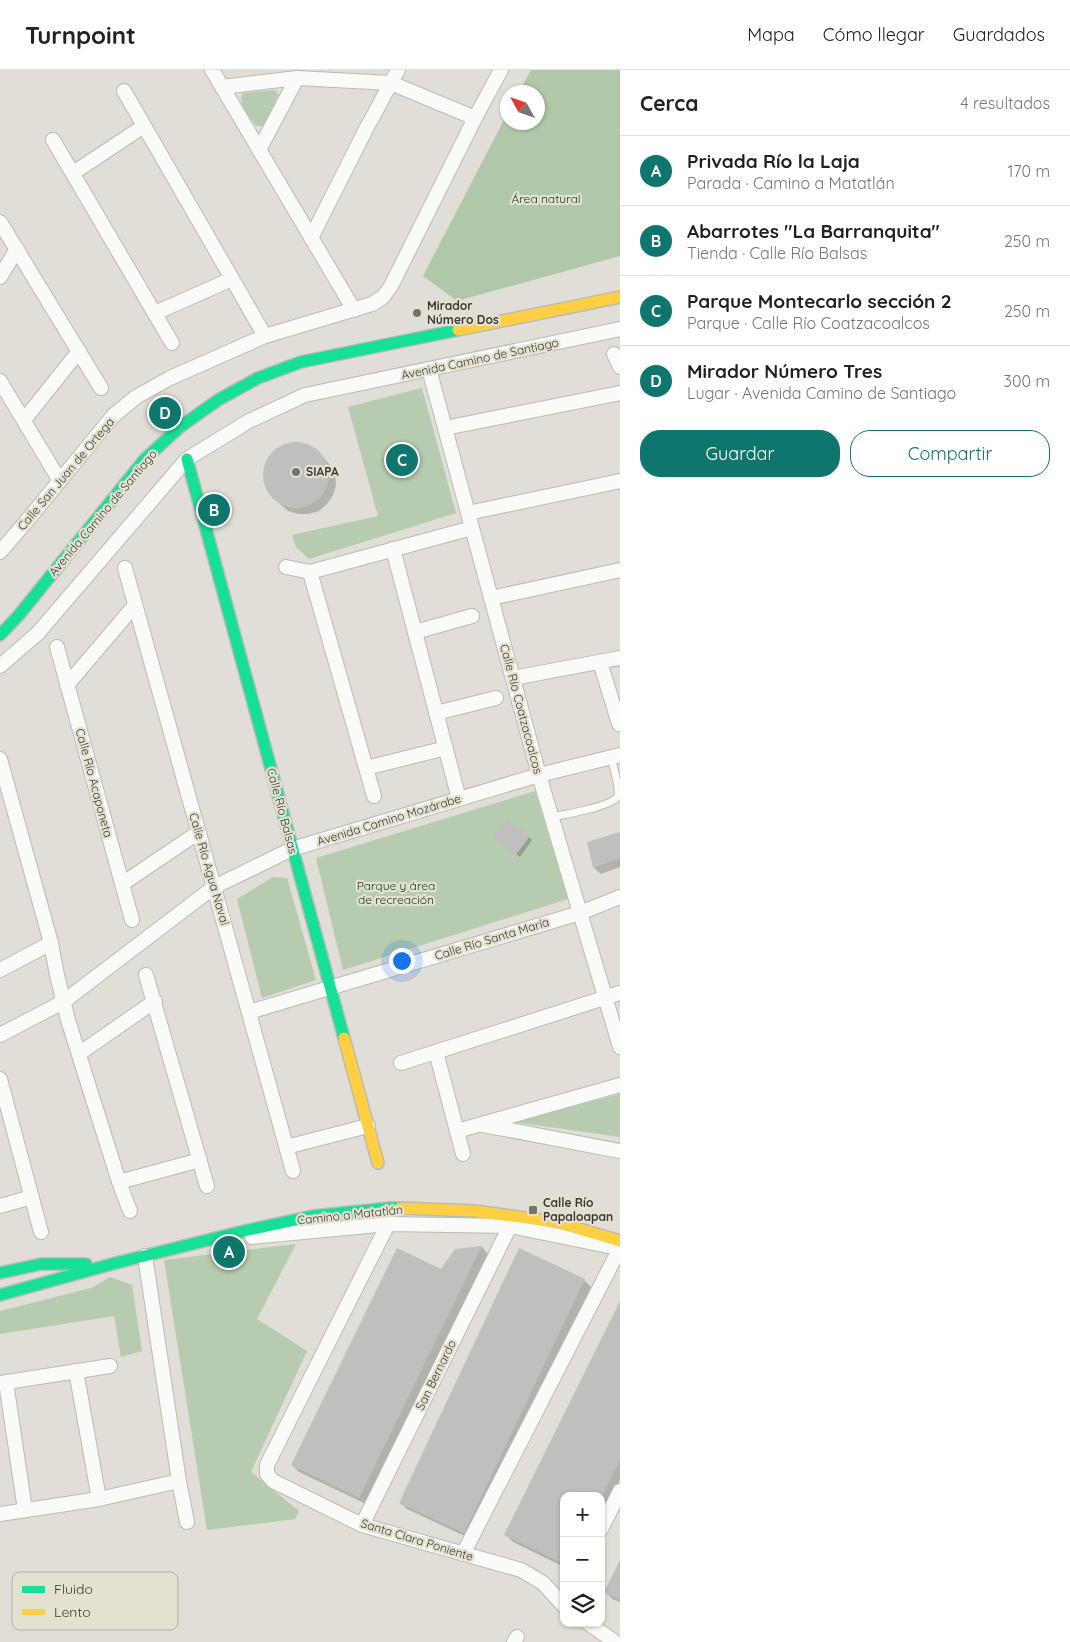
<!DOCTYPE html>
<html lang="es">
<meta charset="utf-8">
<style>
body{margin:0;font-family:Quicksand,sans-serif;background:#f2f2f2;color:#222}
.controls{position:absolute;right:15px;bottom:15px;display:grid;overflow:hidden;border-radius:10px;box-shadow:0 1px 4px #0004}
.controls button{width:45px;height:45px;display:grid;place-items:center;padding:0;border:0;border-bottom:1px solid #e0e0e0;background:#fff;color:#222;font:25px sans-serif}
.compass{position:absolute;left:500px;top:15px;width:45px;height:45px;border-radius:50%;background:#fff;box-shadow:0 1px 4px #0004;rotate:310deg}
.you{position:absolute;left:401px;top:890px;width:18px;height:18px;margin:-12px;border:4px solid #fff;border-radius:50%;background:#1a73e8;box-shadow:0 0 0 8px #1a73e833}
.badge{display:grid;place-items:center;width:32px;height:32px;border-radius:50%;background:#0f766e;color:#fff;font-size:16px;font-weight:700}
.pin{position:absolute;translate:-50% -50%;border:2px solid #fff;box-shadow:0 1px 5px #0006}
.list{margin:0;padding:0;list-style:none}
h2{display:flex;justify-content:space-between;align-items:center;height:65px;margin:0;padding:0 20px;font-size:21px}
h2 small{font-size:16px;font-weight:400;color:#767676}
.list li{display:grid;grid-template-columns:32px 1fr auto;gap:15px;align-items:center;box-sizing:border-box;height:70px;padding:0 20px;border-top:1px solid #e0e0e0}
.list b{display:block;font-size:19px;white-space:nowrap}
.list p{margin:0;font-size:16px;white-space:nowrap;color:#767676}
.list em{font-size:16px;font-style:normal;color:#767676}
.actions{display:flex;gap:10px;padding:15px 20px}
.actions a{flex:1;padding:11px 0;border:1px solid #0f766e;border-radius:20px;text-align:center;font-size:18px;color:#0f766e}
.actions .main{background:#0f766e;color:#fff}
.icon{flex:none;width:28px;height:28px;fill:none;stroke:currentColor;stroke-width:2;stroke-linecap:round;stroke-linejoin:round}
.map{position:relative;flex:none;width:620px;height:1572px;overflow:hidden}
header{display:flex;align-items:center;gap:30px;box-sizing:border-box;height:70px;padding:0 25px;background:#fff;border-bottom:1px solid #e0e0e0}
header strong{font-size:24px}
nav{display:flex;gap:28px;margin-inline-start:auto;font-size:18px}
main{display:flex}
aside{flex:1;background:#fff}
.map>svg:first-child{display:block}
.green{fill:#b6cbaf}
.forest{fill:#b1c7aa}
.shadow{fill:#0003}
.building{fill:#c0bfbd}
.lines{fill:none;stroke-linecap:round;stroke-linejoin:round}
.lane-casing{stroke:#bbbab4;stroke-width:9}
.street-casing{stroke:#bbbab4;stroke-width:16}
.fast-casing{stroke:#bbbab4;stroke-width:14}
.slow-casing{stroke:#bbbab4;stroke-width:14}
.lane{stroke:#fafaf9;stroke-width:7}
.street{stroke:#fafaf9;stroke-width:14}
.fast{stroke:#16e098;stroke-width:11}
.slow{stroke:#ffcf43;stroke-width:11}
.poi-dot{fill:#74736c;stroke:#e4e1d2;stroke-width:2}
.labels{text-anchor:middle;stroke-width:4.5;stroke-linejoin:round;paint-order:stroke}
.park-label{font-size:12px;fill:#003f00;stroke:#e4e1d2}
.poi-label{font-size:12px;font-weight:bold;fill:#3a3933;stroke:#e4e1d2;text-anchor:start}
.street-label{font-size:12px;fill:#3a3933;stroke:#e4e1d2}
.key{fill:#e4e1d2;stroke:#b1afa2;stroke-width:1}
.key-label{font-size:14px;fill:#3a3933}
</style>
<header>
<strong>Turnpoint</strong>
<nav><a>Mapa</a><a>Cómo llegar</a><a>Guardados</a></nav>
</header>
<main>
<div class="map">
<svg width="620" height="1572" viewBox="0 0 620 1572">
<rect width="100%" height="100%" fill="#e0ded6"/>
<g class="green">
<path d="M274,20L277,22L278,26L263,56H256C250,47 236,33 243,23Z"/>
<polygon points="422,318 456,443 309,489 296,477 292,465 378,446 348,337"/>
<polygon points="535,721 568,829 343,900 316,788"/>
<polygon points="273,807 287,808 316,910 262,928 237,829"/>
<polygon points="620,1024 620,1067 514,1052"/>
<polygon points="296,1174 257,1249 307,1281 251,1402 299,1441 295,1449 207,1460 164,1190"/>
<polygon points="110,1207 132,1215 142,1281 121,1287 114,1246 0,1264 0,1241 91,1218"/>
</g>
<polygon class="forest" points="531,0 620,0 620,186 457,231 423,206 507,44 508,52 538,52 538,22 519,22"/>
<g class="shadow">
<polygon points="296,372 306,374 316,379 330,395 335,404 336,415 333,425 327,434 319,441 309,444 298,444 288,441 272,427 267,418 264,408 265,397 269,387 276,380 286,374"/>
<polygon points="620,763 620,797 601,804 594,798 588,773"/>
<polygon points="529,767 532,770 520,787 498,770"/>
<polygon points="482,1177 488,1184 366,1434 299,1402 292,1395 456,1180"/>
<polygon points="584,1210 591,1217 471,1469 407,1439 400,1433"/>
<polygon points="620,1233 620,1410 601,1448 601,1426 564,1426 564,1497 513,1472 506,1465"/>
<polygon points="620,1493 620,1532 612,1529 606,1522"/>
</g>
<g class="building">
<circle cx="296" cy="405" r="33"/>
<polygon points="507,749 530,766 516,785 493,767"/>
<polygon points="620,762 620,788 593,798 587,772"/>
<polygon points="482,1176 359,1428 291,1395 397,1178 441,1199 455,1179"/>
<polygon points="519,1178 585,1209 464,1463 399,1433"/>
<polygon points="620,1231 620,1390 602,1426 564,1426 564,1494 504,1465"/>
<polygon points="620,1490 620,1530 604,1522"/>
</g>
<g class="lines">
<defs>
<path id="lane" d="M551,747C564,745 613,736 618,726C620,719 613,695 611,687"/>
<g id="street">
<polyline points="212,0 354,240"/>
<polyline points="222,17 297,8 391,13 475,48"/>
<polyline points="124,21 265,266"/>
<polyline points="53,70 172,273"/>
<polyline points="259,80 297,8"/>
<polyline points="73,103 144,56"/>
<polyline points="0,152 101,318"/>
<polyline points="311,168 366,59 398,0"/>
<polyline points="0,207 17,179"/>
<polyline points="155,243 232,209"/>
<polyline points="614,284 620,297"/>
<polyline points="429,299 539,705 620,977"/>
<polyline points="0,311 60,411"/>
<polyline points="24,350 79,281"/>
<polyline points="445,358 620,323"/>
<polyline points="468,443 620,411"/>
<polyline points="393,479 459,729"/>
<polyline points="0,482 26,452 113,346 136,327 170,308 265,266 372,234 383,227 391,216 475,48 501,0"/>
<polyline points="286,497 310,502 472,458"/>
<polyline points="125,498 293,1101"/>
<polyline points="310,502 374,726"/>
<polyline points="491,528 620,500"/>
<polyline points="415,562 472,546"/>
<polyline points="57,577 132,850"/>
<polyline points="600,592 619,654"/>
<polyline points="0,596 38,563 187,389 249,351 305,325 620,259"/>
<polyline points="513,608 620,588"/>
<polyline points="67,615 135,535"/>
<polyline points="436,643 496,628"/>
<polyline points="0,689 51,873 57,905 68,950 119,1112 130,1141"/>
<polyline points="366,698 446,678"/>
<polyline points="122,814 199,762"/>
<polyline points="0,900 51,873"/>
<polyline points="146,905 207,1116"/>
<polyline points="249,942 580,843 620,827"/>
<polyline points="0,965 63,932 214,817 292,779 539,705 620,685"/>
<polyline points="436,982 463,1084"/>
<polyline points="80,983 155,931"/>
<polyline points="401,993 620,923"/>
<polyline points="0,1009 41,1162"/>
<polyline points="483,1055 620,1081"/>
<polyline points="457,1061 620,1015"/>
<polyline points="286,1077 368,1056"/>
<polyline points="119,1112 200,1090"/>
<polyline points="0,1136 32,1127"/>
<polyline points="388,1154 267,1395 267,1404 273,1411 362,1455 521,1500 543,1513 564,1536"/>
<polyline points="252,1167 388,1154 510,1156 608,1176"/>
<polyline points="145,1186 179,1411 187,1452"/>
<polyline points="76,1301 99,1429"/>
<polyline points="6,1312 25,1440"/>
<polyline points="0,1313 110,1296"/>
<polyline points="0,1444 99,1429 179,1411"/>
<polyline points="362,1455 510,1156"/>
<polyline points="601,1459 620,1421"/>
<polyline points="463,1484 620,1178"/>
<polyline points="588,1553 615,1572"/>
<polyline points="514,1572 517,1567"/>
</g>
<g id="fast">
<polyline points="187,389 344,968"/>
<polyline points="0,565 19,545 145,389 180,357 218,330 258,308 301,292 458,260"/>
<polyline points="0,1203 41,1194 86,1194"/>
<polyline points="0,1225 112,1194 244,1161 313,1146 390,1138 400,1138"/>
</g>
<g id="slow">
<polyline points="458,260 620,227"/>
<polyline points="344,968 378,1093"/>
<polyline points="400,1138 474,1141 556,1152 620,1171"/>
</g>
</defs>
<use href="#lane" class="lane-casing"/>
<use href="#street" class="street-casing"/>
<use href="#fast" class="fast-casing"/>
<use href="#slow" class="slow-casing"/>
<use href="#lane" class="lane"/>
<use href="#street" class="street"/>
<use href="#fast" class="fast"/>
<use href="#slow" class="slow"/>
</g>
<g class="poi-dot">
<circle cx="417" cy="243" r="5"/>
<circle cx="296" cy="402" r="5"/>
<rect x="528" y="1135" width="10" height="10" rx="2.5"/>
</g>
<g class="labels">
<g class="park-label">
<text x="546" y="133">Área natural</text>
<text x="396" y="820">Parque y área<tspan x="396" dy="14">de recreación</tspan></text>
</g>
<g class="poi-label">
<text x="427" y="240">Mirador<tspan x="427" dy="14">Número Dos</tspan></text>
<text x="306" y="406">SIAPA</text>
<text x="543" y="1137">Calle Río<tspan x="543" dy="14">Papaloapan</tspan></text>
</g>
<g class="street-label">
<text transform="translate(480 289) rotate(-12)" y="4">Avenida Camino de Santiago</text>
<text transform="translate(66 404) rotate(-50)" y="4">Calle San Juan de Ortega</text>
<text transform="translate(103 443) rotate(-50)" y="4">Avenida Camino de Santiago</text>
<text transform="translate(521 639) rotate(75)" y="4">Calle Río Coatzacoalcos</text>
<text transform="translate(94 713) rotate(75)" y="4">Calle Río Acaponeta</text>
<text transform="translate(282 741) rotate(75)" y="4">Calle Río Balsas</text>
<text transform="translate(389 750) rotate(-17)" y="4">Avenida Camino Mozárabe</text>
<text transform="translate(209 799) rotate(74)" y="4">Calle Río Agua Naval</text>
<text transform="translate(492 869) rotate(-17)" y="4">Calle Río Santa María</text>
<text transform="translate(350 1145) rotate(-6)" y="4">Camino a Matatlán</text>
<text transform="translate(436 1305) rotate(-64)" y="4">San Bernardo</text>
<text transform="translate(417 1470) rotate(17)" y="4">Santa Clara Poniente</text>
</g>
</g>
<rect x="12" y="1502" width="166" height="58" rx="8" class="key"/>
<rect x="22" y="1516" width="23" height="7" fill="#16e098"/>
<rect x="22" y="1539" width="23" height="6" fill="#ffcf43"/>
<g class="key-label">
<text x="54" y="1524">Fluido</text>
<text x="54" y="1547">Lento</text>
</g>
</svg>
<div class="controls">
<button>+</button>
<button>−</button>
<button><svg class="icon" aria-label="layers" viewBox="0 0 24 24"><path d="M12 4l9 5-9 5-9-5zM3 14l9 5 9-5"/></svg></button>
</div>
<svg class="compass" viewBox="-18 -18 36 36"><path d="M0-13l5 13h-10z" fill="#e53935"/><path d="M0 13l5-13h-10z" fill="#767676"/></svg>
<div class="you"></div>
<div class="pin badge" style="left:229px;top:1182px">A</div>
<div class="pin badge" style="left:214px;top:440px">B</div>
<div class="pin badge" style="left:402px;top:390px">C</div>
<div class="pin badge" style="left:165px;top:343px">D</div>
</div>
<aside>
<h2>Cerca<small>4 resultados</small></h2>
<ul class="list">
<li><span class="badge">A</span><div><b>Privada Río la Laja</b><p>Parada · Camino a Matatlán</p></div><em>170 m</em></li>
<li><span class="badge">B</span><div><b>Abarrotes &quot;La Barranquita&quot;</b><p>Tienda · Calle Río Balsas</p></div><em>250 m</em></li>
<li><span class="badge">C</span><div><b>Parque Montecarlo sección 2</b><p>Parque · Calle Río Coatzacoalcos</p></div><em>250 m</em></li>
<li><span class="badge">D</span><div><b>Mirador Número Tres</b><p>Lugar · Avenida Camino de Santiago</p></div><em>300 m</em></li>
</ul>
<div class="actions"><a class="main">Guardar</a><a>Compartir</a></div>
</aside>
</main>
